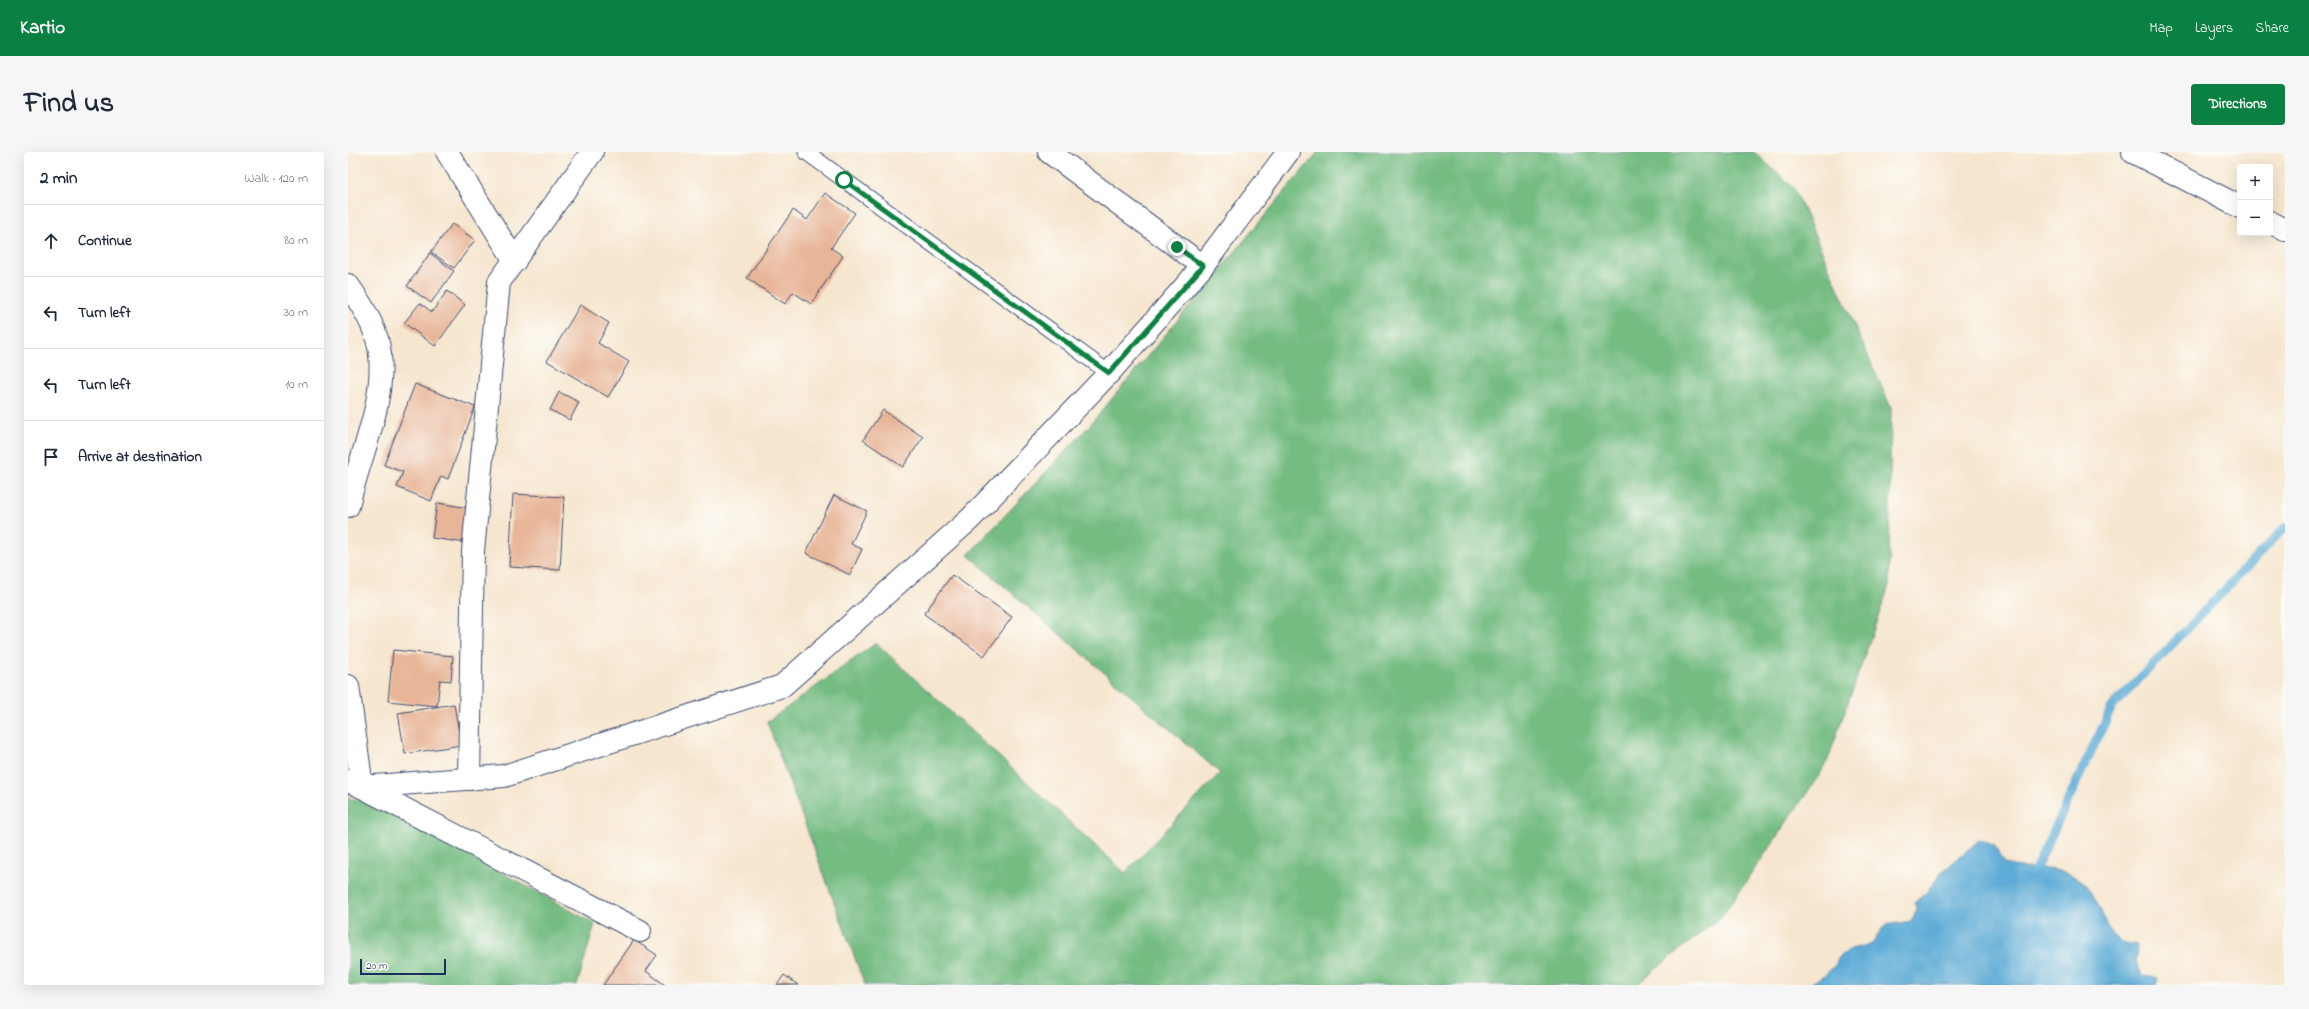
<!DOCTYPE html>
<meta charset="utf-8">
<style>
body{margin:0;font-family:"Indie Flower",sans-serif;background:#f6f6f7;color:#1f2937}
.controls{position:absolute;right:12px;top:12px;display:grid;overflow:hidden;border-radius:4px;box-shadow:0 4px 16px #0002}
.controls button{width:36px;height:36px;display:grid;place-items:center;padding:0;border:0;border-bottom:1px solid #e0e1e3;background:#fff;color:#1f2937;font:20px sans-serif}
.scale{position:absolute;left:12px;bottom:10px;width:86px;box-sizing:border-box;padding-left:4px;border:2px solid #1b2f5e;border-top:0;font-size:11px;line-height:14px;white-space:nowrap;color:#1b2f5e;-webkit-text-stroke:3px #fdfcf7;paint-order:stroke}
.stop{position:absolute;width:12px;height:12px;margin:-9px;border:3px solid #0b8043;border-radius:50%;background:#fff}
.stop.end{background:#0b8043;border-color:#fff;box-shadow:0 1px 4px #0008}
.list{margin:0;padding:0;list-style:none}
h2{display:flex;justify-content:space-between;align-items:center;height:52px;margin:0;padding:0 16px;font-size:17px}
h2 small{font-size:13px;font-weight:400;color:#747a83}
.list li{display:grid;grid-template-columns:26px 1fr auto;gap:12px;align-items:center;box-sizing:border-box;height:72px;padding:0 16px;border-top:1px solid #e0e1e3}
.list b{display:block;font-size:15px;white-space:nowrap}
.list em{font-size:13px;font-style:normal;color:#747a83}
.icon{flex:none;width:22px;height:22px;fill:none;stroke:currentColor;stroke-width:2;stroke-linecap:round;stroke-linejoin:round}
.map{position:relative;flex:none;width:1937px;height:833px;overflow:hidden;border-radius:4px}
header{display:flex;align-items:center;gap:24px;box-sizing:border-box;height:56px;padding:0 20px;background:#0b8043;color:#fff}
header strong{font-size:19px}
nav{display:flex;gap:22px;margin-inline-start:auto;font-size:14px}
.intro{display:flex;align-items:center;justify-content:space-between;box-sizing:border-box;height:96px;padding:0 24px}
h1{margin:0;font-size:28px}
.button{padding:10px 18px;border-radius:4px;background:#0b8043;color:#fff;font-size:14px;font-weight:700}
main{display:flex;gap:24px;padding:0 24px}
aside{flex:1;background:#fff;border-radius:4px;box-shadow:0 4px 16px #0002}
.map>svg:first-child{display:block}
.forest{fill:#75bc82;stroke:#487670}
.water{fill:#5dabd6;stroke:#3c6d9a}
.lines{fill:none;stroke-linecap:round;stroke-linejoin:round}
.stream{stroke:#5dabd6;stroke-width:9}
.building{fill:#e8b598}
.lane-casing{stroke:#3c4a6f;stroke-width:17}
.street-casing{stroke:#3c4a6f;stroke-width:24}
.secondary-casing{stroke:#3c4a6f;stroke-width:24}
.lane{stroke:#fff;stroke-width:15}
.street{stroke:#fff;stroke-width:22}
.secondary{stroke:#fff;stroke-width:22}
.route{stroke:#0b8043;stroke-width:5}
</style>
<header>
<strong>Kartio</strong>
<nav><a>Map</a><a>Layers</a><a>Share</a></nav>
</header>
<div class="intro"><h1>Find us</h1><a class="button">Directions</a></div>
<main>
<aside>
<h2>2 min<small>Walk · 120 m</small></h2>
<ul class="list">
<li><svg class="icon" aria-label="ahead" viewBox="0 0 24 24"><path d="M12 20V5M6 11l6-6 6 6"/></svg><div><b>Continue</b></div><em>80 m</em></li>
<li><svg class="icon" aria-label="left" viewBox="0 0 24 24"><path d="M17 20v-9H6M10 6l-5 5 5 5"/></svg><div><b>Turn left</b></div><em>30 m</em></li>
<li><svg class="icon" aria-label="left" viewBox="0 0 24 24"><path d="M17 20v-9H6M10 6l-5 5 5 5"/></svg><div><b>Turn left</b></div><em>10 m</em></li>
<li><svg class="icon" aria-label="arrive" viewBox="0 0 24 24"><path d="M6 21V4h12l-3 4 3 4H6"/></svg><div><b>Arrive at destination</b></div></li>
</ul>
</aside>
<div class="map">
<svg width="1937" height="833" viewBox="0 0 1937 833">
<rect width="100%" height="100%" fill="#fdfcf7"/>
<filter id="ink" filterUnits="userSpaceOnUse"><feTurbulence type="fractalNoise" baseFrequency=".025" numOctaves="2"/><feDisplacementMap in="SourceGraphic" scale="8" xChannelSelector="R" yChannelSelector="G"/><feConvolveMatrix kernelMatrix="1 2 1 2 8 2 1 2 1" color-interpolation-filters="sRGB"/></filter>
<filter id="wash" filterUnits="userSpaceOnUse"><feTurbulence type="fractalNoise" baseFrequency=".012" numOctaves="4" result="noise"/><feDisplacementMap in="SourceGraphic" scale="16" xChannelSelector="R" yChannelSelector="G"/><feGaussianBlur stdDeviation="0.9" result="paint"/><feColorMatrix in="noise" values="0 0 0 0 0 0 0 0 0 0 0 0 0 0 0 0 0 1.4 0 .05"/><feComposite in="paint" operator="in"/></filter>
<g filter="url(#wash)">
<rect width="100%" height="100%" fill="#f6e6cf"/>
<g class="forest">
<polygon points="970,0 1406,0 1446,36 1543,256 1541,434 1478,613 1375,763 1288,833 517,833 419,570 528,491 777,721 872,621 620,403 742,273"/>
<polygon points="0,646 27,651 247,772 229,833 0,833"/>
</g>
<path class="water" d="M1631,688L1646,692L1657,712C1684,720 1709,711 1733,729C1752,743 1755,777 1771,788C1775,791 1783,792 1789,793L1788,809L1794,824L1810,826L1808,833H1460L1477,823L1488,812L1491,805L1503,797L1524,792L1537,773L1564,769L1569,757L1566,751L1577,742L1594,720Z"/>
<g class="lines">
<polyline class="stream" points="1683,727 1764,555 1937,375"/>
</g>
<g id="blocks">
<g class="building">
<polygon points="477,41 507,61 483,96 495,104 463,152 445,140 437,152 399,126 445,58 459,68"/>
<polygon points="104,72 127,88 106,116 83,100"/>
<polygon points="82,101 106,119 83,151 59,134"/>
<polygon points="99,139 117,153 87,194 56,171 72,151 84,160"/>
<polygon points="232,153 261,171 250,191 281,210 260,245 199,209"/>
<polygon points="67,232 127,255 100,327 93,324 83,349 49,335 55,320 36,313"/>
<polygon points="211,240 231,250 222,268 202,258"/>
<polygon points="535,258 575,285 555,315 515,288"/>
<polygon points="165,342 216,345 212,418 161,415"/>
<polygon points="486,343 519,359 503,392 514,397 502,423 458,401"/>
<polygon points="89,351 129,357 124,392 84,386"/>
<polygon points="604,423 664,465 636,504 576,462"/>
<polygon points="45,498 105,504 103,529 92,528 89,554 40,549"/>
<polygon points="106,552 113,593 57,602 50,561"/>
<polygon points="286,788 309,803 298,819 317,833 255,833"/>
<polygon points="436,823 450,833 429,833"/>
</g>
</g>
</g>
<g filter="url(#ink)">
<use href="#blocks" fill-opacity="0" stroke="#3c4a6f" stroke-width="1"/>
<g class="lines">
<defs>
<polyline id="lane" points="458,0 761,221"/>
<g id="street">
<polyline points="99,0 167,109"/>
<polyline points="701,0 855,114"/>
<path d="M0,133C13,151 30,179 32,202C37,254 11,305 0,354"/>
<polyline points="0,534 14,635 292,779"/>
<polyline points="121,627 125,399 151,130 244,0"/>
</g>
<g id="secondary">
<polyline points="1785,0 1892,55"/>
<polyline points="1922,70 1937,78"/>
<polyline points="0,629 14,635 156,624 434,534 622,367 761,221 855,114 940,0"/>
</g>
</defs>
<use href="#lane" class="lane-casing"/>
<use href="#street" class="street-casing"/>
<use href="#secondary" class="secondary-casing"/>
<use href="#lane" class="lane"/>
<use href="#street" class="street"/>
<use href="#secondary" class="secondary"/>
</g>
</g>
<g class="lines" filter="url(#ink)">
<polyline class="route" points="496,28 761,221 855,114 829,95"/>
</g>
</svg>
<div class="controls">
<button>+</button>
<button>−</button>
</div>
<div class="scale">20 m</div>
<div class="stop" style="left:496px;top:28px"></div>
<div class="stop end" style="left:829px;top:95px"></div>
</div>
</main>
